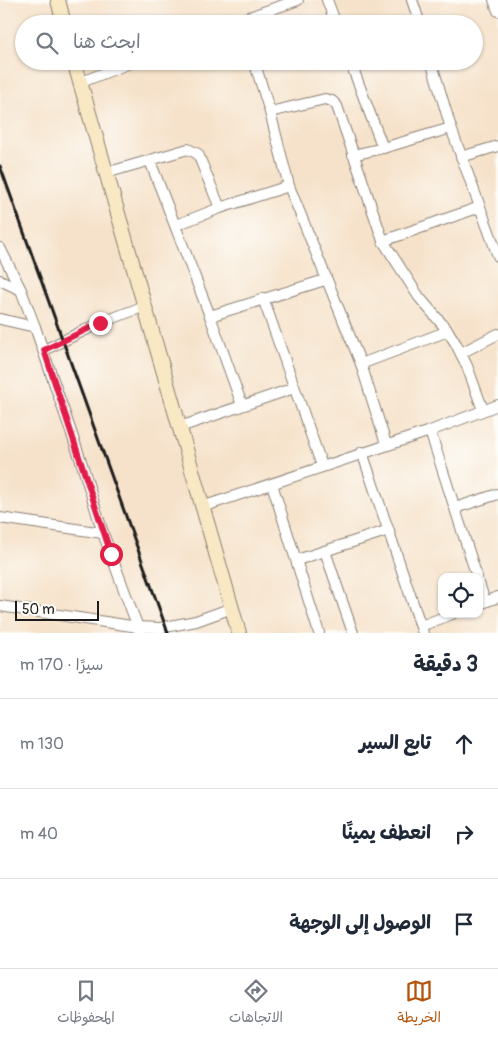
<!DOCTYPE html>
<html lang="ar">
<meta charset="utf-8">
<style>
body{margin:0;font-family:Pangolin,"Playpen Sans Arabic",sans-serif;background:#f6f6f7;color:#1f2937;direction:rtl}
.controls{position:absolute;right:15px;bottom:15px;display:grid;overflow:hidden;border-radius:10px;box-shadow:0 1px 4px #0004}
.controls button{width:45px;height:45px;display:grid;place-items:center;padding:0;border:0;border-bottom:1px solid #e0e1e3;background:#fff;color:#1f2937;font:25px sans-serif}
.scale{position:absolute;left:15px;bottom:12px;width:84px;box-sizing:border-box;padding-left:5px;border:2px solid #1c1c1c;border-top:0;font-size:14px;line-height:18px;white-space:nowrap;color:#1c1c1c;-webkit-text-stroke:4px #fdfcf7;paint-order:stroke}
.stop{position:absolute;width:15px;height:15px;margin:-11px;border:4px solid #e11d48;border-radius:50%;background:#fff}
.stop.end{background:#e11d48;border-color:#fff;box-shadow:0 1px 5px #0008}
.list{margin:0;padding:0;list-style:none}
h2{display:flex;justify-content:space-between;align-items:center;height:65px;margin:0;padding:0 20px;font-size:21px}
h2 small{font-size:16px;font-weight:400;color:#747a83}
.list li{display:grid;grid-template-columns:32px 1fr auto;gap:15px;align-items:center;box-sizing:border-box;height:90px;padding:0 20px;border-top:1px solid #e0e1e3}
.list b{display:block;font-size:19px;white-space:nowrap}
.list em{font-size:16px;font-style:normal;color:#747a83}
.icon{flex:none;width:28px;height:28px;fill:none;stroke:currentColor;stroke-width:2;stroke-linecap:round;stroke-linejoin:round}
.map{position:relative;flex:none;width:498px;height:633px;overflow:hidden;direction:ltr}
.search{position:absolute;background:#fff;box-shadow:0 1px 4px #0004;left:15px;right:15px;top:15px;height:55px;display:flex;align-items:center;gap:12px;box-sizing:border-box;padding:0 18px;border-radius:28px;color:#747a83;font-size:19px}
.sheet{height:335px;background:#fff}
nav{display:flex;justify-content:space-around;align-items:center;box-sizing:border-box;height:70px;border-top:1px solid #e0e1e3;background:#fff;font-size:14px;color:#747a83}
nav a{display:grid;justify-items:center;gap:2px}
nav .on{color:#b45309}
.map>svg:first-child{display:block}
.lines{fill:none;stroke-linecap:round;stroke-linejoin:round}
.street-casing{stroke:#897f73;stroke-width:12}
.secondary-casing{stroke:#897f73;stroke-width:16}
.street{stroke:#fff;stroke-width:10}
.secondary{stroke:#f8e8c3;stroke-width:14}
.rail{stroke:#1c1c1c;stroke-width:3}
.route{stroke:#e11d48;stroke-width:6}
</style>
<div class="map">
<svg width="498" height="633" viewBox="0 0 498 633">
<rect width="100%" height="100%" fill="#fdfcf7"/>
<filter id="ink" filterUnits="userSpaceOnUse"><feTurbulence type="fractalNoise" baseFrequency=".02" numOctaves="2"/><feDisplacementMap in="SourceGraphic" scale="10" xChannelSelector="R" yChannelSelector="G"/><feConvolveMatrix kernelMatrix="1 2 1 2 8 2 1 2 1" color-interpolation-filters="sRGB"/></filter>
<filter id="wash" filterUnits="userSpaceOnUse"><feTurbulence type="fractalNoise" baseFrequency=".0096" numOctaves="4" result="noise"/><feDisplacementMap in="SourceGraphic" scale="20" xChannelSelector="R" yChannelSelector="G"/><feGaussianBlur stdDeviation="1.12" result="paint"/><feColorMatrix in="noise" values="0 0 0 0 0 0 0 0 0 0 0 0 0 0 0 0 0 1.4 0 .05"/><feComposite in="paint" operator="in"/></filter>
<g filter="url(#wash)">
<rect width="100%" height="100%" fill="#f6e2ca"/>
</g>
<g filter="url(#ink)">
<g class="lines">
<defs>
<g id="street">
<polyline points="327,0 336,24"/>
<polyline points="412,0 420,24"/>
<polyline points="494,0 498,11"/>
<polyline points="229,24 298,0"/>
<polyline points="254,61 270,112 289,186 361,364 386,444"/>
<polyline points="350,61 383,148"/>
<polyline points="431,61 451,128 498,256"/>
<polyline points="79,83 135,61"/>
<polyline points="270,112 325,99 332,101 337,106 383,241 419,297 448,331 456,344 467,366 483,410"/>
<polyline points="353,155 383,148 451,128"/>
<polyline points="461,157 498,146"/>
<polyline points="150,161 210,316 242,405"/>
<polyline points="106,173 188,149 198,154 220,208 289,186"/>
<polyline points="176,225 220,208"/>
<polyline points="383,241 480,207"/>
<polyline points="0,248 21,290 35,327 81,461 103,533 140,633"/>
<polyline points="0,280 21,290"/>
<polyline points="263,298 322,466"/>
<polyline points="210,316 325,280"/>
<polyline points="0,319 35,327"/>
<polyline points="44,350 100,323 145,306"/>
<polyline points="461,353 498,334"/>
<polyline points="361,364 448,331"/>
<polyline points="180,427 294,388"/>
<polyline points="430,431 477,577"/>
<polyline points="362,452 423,633"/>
<polyline points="272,484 319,633"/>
<polyline points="202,507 430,431 498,405"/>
<polyline points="455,508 498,494"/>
<polyline points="0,518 103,533"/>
<polyline points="325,551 353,633"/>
<polyline points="297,560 389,530"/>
<polyline points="479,583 485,602"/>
<polyline points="479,604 498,597"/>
<polyline points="0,606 138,627 160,628 196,621 232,608"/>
<polyline points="421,626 452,614"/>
</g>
<g id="secondary">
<polyline points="58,0 64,24"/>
<polyline points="74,61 239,633"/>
</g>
</defs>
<use href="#street" class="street-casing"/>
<use href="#secondary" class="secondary-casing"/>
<use href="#street" class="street"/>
<use href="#secondary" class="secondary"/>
<polyline class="rail" points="0,166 168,633"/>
</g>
</g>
<g class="lines" filter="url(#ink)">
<polyline class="route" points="100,323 44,350 111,554"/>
</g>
</svg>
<div class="controls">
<button><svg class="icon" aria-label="locate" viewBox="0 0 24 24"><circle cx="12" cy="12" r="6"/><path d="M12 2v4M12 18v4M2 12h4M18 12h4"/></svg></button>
</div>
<div class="scale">50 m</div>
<div class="stop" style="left:111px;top:554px"></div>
<div class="stop end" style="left:100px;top:323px"></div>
<div class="search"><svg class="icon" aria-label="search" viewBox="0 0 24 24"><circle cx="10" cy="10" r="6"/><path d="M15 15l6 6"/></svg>ابحث هنا</div>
</div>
<section class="sheet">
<h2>3 دقيقة<small>سيرًا · 170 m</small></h2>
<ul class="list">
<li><svg class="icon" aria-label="ahead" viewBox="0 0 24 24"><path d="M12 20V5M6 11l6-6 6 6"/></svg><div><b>تابع السير</b></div><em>130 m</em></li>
<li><svg class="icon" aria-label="right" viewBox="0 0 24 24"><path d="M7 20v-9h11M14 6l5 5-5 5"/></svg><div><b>انعطف يمينًا</b></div><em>40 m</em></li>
<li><svg class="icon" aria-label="arrive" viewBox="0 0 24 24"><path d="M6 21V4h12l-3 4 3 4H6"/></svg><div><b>الوصول إلى الوجهة</b></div></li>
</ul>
</section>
<nav>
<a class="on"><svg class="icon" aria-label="map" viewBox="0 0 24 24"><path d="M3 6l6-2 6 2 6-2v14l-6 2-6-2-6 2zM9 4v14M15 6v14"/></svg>الخريطة</a>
<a><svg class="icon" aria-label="directions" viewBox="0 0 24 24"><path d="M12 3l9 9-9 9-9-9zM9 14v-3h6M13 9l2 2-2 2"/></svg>الاتجاهات</a>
<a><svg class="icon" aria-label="saved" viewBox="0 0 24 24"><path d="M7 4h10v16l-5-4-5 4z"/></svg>المحفوظات</a>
</nav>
